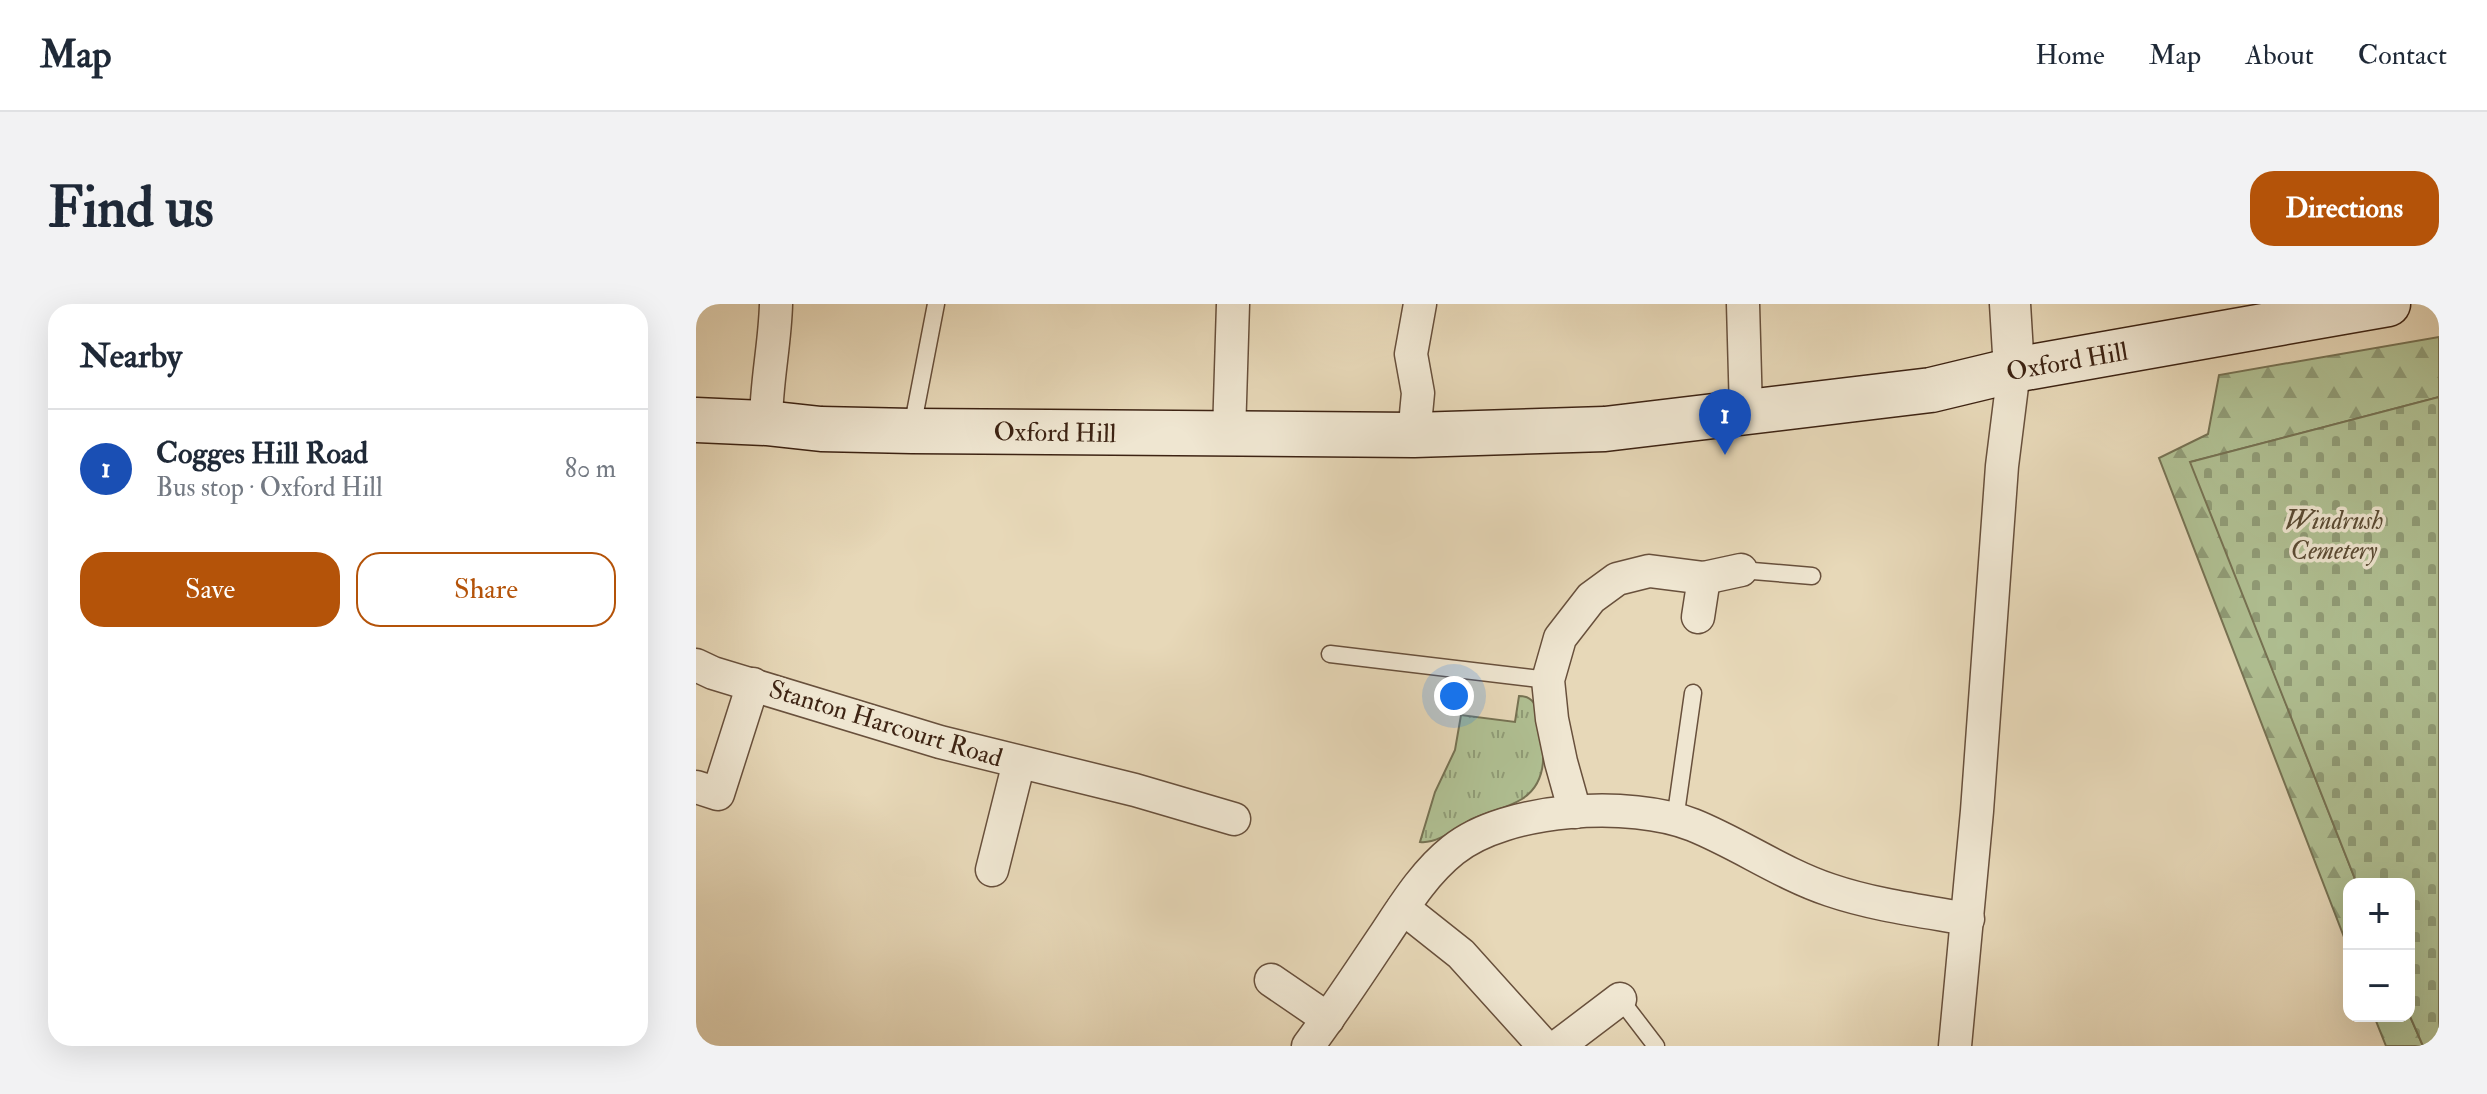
<!DOCTYPE html>
<meta charset="utf-8">
<style>
body{margin:0;font-family:"IM FELL Double Pica",serif;background:#f2f2f3;color:#1f2937}
.controls{position:absolute;right:24px;bottom:24px;display:grid;overflow:hidden;border-radius:16px;box-shadow:0 8px 32px #0002}
.controls button{width:72px;height:72px;display:grid;place-items:center;padding:0;border:0;border-bottom:2px solid #e0e1e3;background:#fff;color:#1f2937;font:40px sans-serif}
.you{position:absolute;left:758px;top:392px;width:28px;height:28px;margin:-20px;border:6px solid #fff;border-radius:50%;background:#1a73e8;box-shadow:0 0 0 12px #1a73e833}
.badge{display:grid;place-items:center;width:52px;height:52px;border-radius:50%;background:#b45309;color:#fff;font-size:26px;font-weight:700}
.pin{position:absolute;translate:-50% -66px;filter:drop-shadow(0 2px 4px #0008)}
.pin::after{content:'';position:absolute;top:42px;width:28px;height:24px;background:inherit;clip-path:polygon(0 0,100% 0,50% 100%)}
.list{margin:0;padding:0;list-style:none}
h2{display:flex;justify-content:space-between;align-items:center;height:104px;margin:0;padding:0 32px;font-size:34px}
h2 small{font-size:26px;font-weight:400;color:#747a83}
.list li{display:grid;grid-template-columns:52px 1fr auto;gap:24px;align-items:center;box-sizing:border-box;height:120px;padding:0 32px;border-top:2px solid #e0e1e3}
.list b{display:block;font-size:30px;white-space:nowrap}
.list p{margin:0;font-size:26px;white-space:nowrap;color:#747a83}
.list em{font-size:26px;font-style:normal;color:#747a83}
.actions{display:flex;gap:16px;padding:24px 32px}
.actions a{flex:1;padding:18px 0;border:2px solid #b45309;border-radius:24px;text-align:center;font-size:28px;color:#b45309}
.actions .main{background:#b45309;color:#fff}
.map{position:relative;flex:none;width:1743px;height:742px;overflow:hidden;border-radius:24px}
header{display:flex;align-items:center;gap:48px;box-sizing:border-box;height:112px;padding:0 40px;background:#fff;border-bottom:2px solid #e0e1e3}
header strong{font-size:38px}
nav{display:flex;gap:44px;margin-inline-start:auto;font-size:28px}
.intro{display:flex;align-items:center;justify-content:space-between;box-sizing:border-box;height:192px;padding:0 48px}
h1{margin:0;font-size:56px}
.button{padding:20px 36px;border-radius:24px;background:#b45309;color:#fff;font-size:28px;font-weight:700}
main{display:flex;gap:48px;padding:0 48px}
aside{flex:1;background:#fff;border-radius:24px;box-shadow:0 8px 32px #0002}
.map>svg:first-child{display:block}
.grass{fill:url(#grass-tufts);stroke:#767253;stroke-width:2}
.forest{fill:url(#forest-firs);stroke:#767253;stroke-width:2}
.cemetery{fill:url(#cemetery-stones);stroke:#767253;stroke-width:2}
.lines{fill:none;stroke-linecap:round;stroke-linejoin:round}
.service-casing{stroke:#68503c;stroke-width:19}
.minor-casing{stroke:#68503c;stroke-width:35}
.tertiary-casing{stroke:#68503c;stroke-width:43}
.secondary-casing{stroke:#3d2313;stroke-width:47}
.service{stroke:#efe6d1;stroke-width:16}
.minor{stroke:#efe6d1;stroke-width:32}
.tertiary{stroke:#efe6d1;stroke-width:40}
.secondary{stroke:#efe6d1;stroke-width:44}
.labels{text-anchor:middle;stroke-width:7;stroke-linejoin:round;paint-order:stroke}
.street-label{font-size:26px;fill:#3d2313;stroke:#efe6d1}
.park-label{font-size:26px;font-style:italic;fill:#5a4a33;stroke:#efe6d1}
</style>
<header>
<strong>Map</strong>
<nav><a>Home</a><a>Map</a><a>About</a><a>Contact</a></nav>
</header>
<div class="intro"><h1>Find us</h1><a class="button">Directions</a></div>
<main>
<aside>
<h2>Nearby<small></small></h2>
<ul class="list">
<li><span class="badge" style="background:#1a4fb4">1</span><div><b>Cogges Hill Road</b><p>Bus stop · Oxford Hill</p></div><em>80 m</em></li>
</ul>
<div class="actions"><a class="main">Save</a><a>Share</a></div>
</aside>
<div class="map">
<svg width="1743" height="742" viewBox="0 0 1743 742">
<defs>
<pattern id="grass-tufts" width="24" height="20" patternUnits="userSpaceOnUse" patternTransform="scale(2)"><rect width="24" height="20" fill="#b0c093"/><path d="M3 7l-1-3M5 7V3M7 7l1-3M15 17l-1-3M17 17v-4M19 17l1-3" fill="none" stroke="#909c77"/></pattern>
<pattern id="forest-firs" width="22" height="20" patternUnits="userSpaceOnUse" patternTransform="scale(2)"><rect width="22" height="20" fill="#b0c093"/><path d="M5 1l3.5 6h-7zM16 11l3.5 6h-7z" fill="#909c77"/></pattern>
<pattern id="cemetery-stones" width="16" height="16" patternUnits="userSpaceOnUse" patternTransform="scale(2)"><rect width="16" height="16" fill="#b0c093"/><path d="M2 7V4a2 2 0 0 1 4 0v3zM10 15v-3a2 2 0 0 1 4 0v3z" fill="#909c77"/></pattern>
</defs>
<rect width="100%" height="100%" fill="#e7d8b8"/>
<filter id="stains"><feTurbulence type="fractalNoise" baseFrequency=".0025" numOctaves="4"/><feColorMatrix values="0 0 0 0 .2 0 0 0 0 .09 0 0 0 0 .02 0 0 0 .5 -.17"/></filter>
<radialGradient id="worn" r=".72"><stop offset=".6" stop-color="#630" stop-opacity="0"/><stop offset="1" stop-color="#630" stop-opacity=".3"/></radialGradient>
<path class="grass" d="M823,392C839,392 840,403 843,417C848,444 854,477 826,495C810,505 790,508 774,516C759,525 741,540 724,538L739,488L759,446L765,411L819,418Z"/>
<g class="forest">
<polygon points="1743,33 1743,93 1495,158 1661,580 1653,580 1653,646 1463,154 1512,130 1523,71"/>
<polygon points="1713,710 1727,742 1690,742 1678,712 1713,712"/>
</g>
<polygon class="cemetery" points="1743,93 1743,742 1727,742 1713,710 1713,580 1661,580 1494,158"/>
<g class="lines">
<defs>
<g id="service">
<polyline points="216,124 240,0"/>
<polyline points="1045,266 1116,272"/>
<polyline points="634,350 852,376"/>
<polyline points="979,516 997,389"/>
<polyline points="924,695 960,742"/>
</g>
<g id="minor">
<polyline points="1047,0 1050,108"/>
<path d="M70,119C70,79 79,40 80,0"/>
<polyline points="533,130 537,0"/>
<polyline points="718,131 722,89 715,50 724,0"/>
<polyline points="1002,313 1008,274"/>
<polyline points="0,361 17,369 244,438 439,486 538,515"/>
<polyline points="0,483 22,490 57,380"/>
<polyline points="879,508 865,458 856,415 852,376 864,334 895,294 921,275 953,267 1008,274 1045,266"/>
<polyline points="296,566 323,458"/>
<polyline points="707,604 765,650 848,742"/>
<polyline points="575,676 632,715"/>
<path d="M612,742C639,706 663,669 688,632C708,602 728,569 757,546C810,503 935,496 997,521C1044,540 1086,570 1134,586C1178,601 1226,607 1272,615"/>
<polyline points="862,742 924,695"/>
<polyline points="1259,742 1281,507 1306,162 1318,66"/>
</g>
<polyline id="tertiary" points="1314,0 1318,66"/>
<polyline id="secondary" points="0,116 70,119 125,125 216,127 718,131 909,125 1235,86 1318,66 1692,0"/>
</defs>
<use href="#service" class="service-casing"/>
<use href="#minor" class="minor-casing"/>
<use href="#tertiary" class="tertiary-casing"/>
<use href="#secondary" class="secondary-casing"/>
<use href="#service" class="service"/>
<use href="#minor" class="minor"/>
<use href="#tertiary" class="tertiary"/>
<use href="#secondary" class="secondary"/>
</g>
<g class="labels">
<g class="street-label">
<text transform="translate(1371 57) rotate(-10)" y="9">Oxford Hill</text>
<text transform="translate(359 128) rotate(1)" y="9">Oxford Hill</text>
<text transform="translate(190 419) rotate(17)" y="9">Stanton Harcourt Road</text>
</g>
<g class="park-label">
<text x="1638" y="225">Windrush<tspan x="1638" dy="30">Cemetery</tspan></text>
</g>
</g>
<rect width="100%" height="100%" filter="url(#stains)"/>
<rect width="100%" height="100%" fill="url(#worn)"/>
</svg>
<div class="controls">
<button>+</button>
<button>−</button>
</div>
<div class="you"></div>
<div class="pin badge" style="left:1029px;top:151px;background:#1a4fb4">1</div>
</div>
</main>
